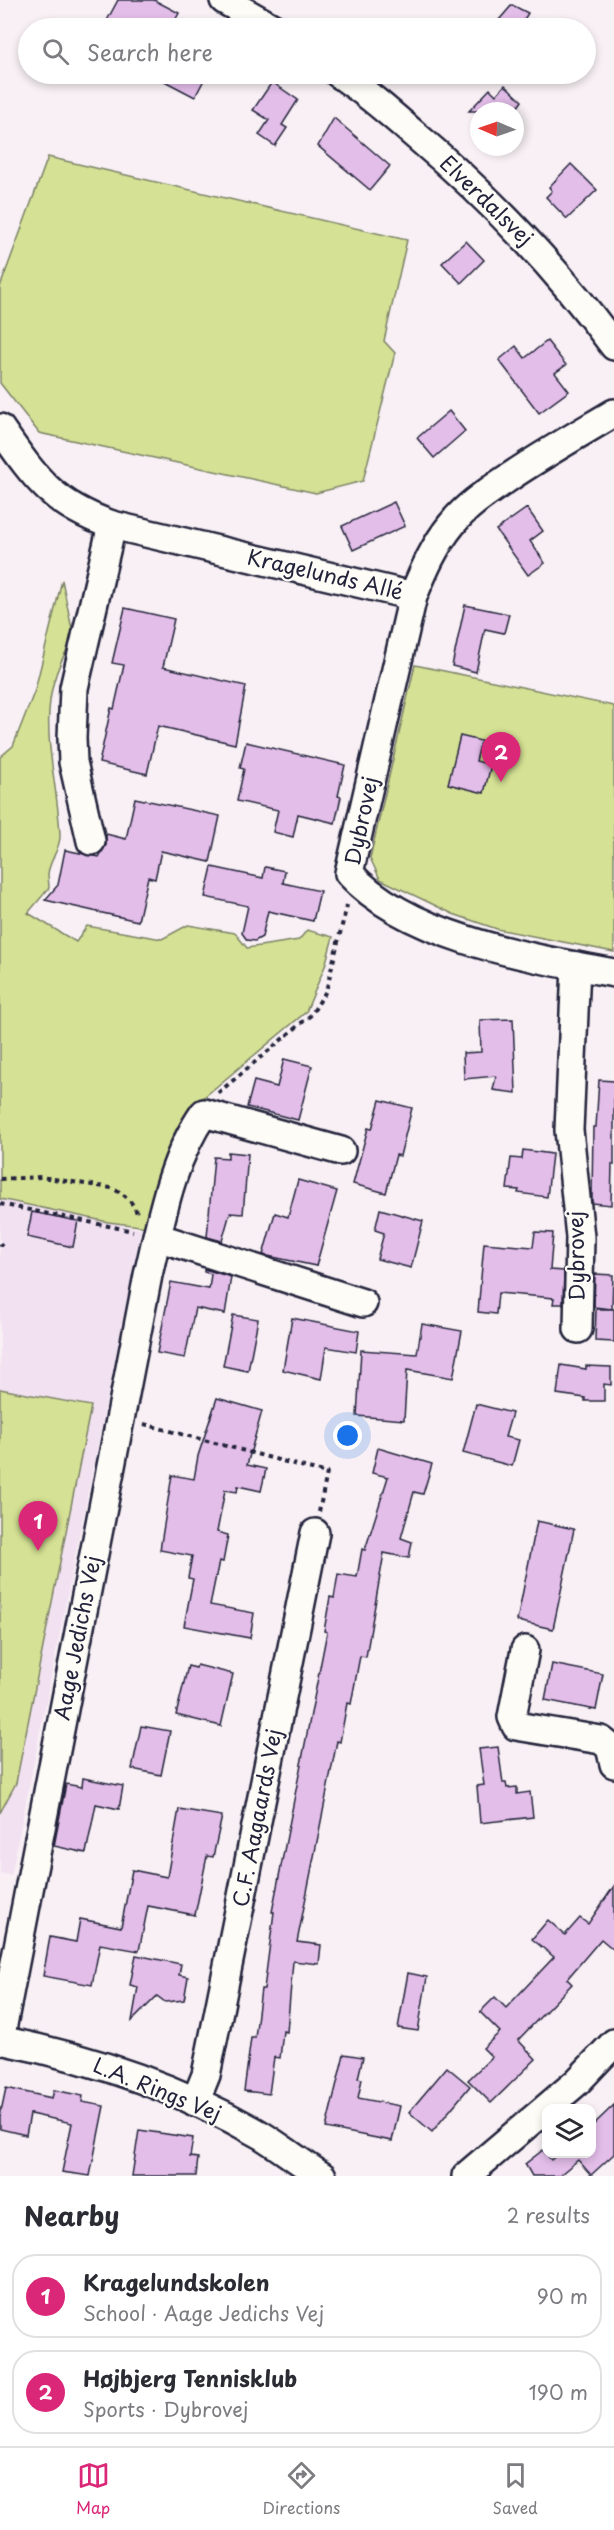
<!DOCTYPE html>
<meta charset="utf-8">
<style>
body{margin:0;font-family:"Playpen Sans",sans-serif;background:#f7f7f7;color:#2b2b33}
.controls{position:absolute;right:18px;bottom:18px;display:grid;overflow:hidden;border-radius:12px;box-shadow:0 3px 9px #0003}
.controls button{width:54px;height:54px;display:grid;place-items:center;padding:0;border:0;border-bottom:2px solid #e1e1e2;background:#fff;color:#2b2b33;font:30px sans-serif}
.compass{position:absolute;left:470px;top:102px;width:54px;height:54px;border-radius:50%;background:#fff;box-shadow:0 3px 9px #0003;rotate:272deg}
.you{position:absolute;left:348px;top:1436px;width:21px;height:21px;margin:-15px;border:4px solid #fff;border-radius:50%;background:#1a73e8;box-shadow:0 0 0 9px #1a73e833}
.badge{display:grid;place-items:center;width:39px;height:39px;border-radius:50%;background:#db2777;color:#fff;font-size:20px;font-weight:700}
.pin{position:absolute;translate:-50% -50px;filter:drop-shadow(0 2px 3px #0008)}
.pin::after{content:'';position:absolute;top:32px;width:21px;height:18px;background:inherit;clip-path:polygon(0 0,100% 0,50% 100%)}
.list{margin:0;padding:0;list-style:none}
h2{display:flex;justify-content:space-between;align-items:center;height:78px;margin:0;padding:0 24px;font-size:26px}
h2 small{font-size:20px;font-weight:400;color:#7c7c81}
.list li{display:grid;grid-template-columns:39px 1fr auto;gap:18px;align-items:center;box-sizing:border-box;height:84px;margin:0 12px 12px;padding:0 12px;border:2px solid #e1e1e2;border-radius:24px}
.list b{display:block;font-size:22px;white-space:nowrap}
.list p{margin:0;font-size:20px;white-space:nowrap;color:#7c7c81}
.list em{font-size:20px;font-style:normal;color:#7c7c81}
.icon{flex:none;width:33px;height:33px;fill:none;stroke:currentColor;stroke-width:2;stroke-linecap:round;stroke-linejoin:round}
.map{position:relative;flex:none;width:614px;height:2176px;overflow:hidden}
.search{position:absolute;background:#fff;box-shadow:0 3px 9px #0003;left:18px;right:18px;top:18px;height:66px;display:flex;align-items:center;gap:15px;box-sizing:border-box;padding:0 21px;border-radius:33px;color:#7c7c81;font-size:22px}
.sheet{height:270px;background:#fff}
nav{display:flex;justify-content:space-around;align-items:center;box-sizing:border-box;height:84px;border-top:2px solid #e1e1e2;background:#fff;font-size:16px;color:#7c7c81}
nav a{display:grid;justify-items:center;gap:3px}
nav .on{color:#db2777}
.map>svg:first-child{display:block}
.built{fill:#f2e1f1}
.green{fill:#d5e194;stroke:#7c8268;stroke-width:1.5}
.building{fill:#e3bee9;stroke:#22223b;stroke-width:1.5}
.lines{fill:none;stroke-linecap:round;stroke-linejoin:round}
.minor-casing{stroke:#22223b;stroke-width:32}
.path{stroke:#22223b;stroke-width:4;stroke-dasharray:4.5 4.5;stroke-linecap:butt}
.minor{stroke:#fdfcf7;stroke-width:27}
.labels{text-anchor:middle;stroke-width:4.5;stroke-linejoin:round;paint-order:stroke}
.street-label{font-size:21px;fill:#22223b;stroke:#fdfcf7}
</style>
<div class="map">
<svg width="614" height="2176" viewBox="0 0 614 2176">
<rect width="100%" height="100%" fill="#f8f0f4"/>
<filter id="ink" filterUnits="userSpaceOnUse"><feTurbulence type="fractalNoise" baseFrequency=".0167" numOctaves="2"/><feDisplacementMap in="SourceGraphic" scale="12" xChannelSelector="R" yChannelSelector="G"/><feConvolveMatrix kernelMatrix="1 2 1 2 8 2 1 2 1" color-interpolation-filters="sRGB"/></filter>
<g filter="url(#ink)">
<polygon class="built" points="0,1199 141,1229 11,1876 0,1873"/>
<g class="green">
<polygon points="48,157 407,240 384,341 395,353 363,481 316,493 39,433 0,383 0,287"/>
<path d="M62,580L74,639C29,703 57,766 60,835C61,848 49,861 48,874C48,879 49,884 49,888L28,913L76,942L87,926L162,939L188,925L235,933L247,948L299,940L307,930L333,937L325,966L306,1012L191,1108L161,1181L148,1227L108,1222L0,1199V757L13,746L35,690Z"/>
<polygon points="415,665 614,706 614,952 497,929 453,914 380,879 370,858"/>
<polygon points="0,1389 91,1406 16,1783 0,1813"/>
</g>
<g class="building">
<polygon points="118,0 154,0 179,13 171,28 103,28"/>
<polygon points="512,5 528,13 519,28 492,28"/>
<polygon points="151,74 207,74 195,97"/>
<polygon points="272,82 298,100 282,125 287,128 275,146 259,135 269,120 253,110"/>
<polygon points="505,85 522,101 515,111 469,111 490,89 496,95"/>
<polygon points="334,118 390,166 370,190 318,146"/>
<polygon points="571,164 597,190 567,219 546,197 552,191 549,187"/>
<polygon points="466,241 484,260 461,283 442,263"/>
<polygon points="547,341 566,365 555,373 569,391 539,413 499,360 516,346 525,358"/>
<polygon points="449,411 465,431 434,458 417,438"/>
<polygon points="394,502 405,526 353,550 342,526"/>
<polygon points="527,508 543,531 530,541 545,563 528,575 496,530"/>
<polygon points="465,605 509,614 504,633 485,629 476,672 452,666"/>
<polygon points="125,608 174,619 163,667 246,686 235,744 158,726 147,774 99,763 111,708 114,709 124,665 112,663"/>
<polygon points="460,736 481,741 476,761 491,765 484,793 448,784"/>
<polygon points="246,742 345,765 338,796 341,797 335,823 298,814 293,837 273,832 278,810 237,801 244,769 240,768"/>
<polygon points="135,798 220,816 210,862 161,851 155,879 148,877 138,921 45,900 58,885 65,850 99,857 106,845 106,834 126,839"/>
<polygon points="212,867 263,878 265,867 285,871 283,883 320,891 313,921 268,911 262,937 255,941 247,940 242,933 248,906 205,897"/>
<polygon points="513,1019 516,1093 493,1090 496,1076 464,1079 463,1053 481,1052 480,1020"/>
<polygon points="284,1059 312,1066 298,1120 247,1107 254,1081 277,1087"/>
<polygon points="599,1080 614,1081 614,1165 612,1164 611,1205 592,1203 592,1196 593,1127 596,1127"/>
<polygon points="380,1100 412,1108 400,1156 396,1155 386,1193 353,1184 368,1128 372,1129"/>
<polygon points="523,1150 552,1154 547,1197 518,1193 519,1190 507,1189 511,1158 522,1159"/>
<polygon points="228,1152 248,1154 243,1214 230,1213 222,1241 207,1237 214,1157 228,1158"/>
<polygon points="298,1180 337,1191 316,1266 263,1255 275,1213 288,1217"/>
<polygon points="380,1209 423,1221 411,1268 377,1259 384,1233 375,1230"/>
<polygon points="32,1212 78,1221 73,1247 27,1237"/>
<polygon points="535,1232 553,1233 550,1270 564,1271 563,1304 553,1304 554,1298 498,1293 496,1314 478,1312 484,1243 533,1247"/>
<polygon points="204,1269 231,1277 225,1314 195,1308 185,1358 157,1353 171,1282 209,1289 211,1274 204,1272"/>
<polygon points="595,1274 613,1275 612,1309 594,1307"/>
<polygon points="596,1309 614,1309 614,1342 595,1341"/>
<polygon points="233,1315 258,1319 248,1371 223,1366"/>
<polygon points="292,1318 359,1331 356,1352 326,1347 321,1379 283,1370"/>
<polygon points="422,1324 462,1331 453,1378 407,1370 404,1420 357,1416 361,1350 417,1354"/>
<polygon points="561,1365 586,1369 586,1366 611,1367 611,1385 604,1384 604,1401 585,1401 585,1398 557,1394"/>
<polygon points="217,1398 262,1411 247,1465 266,1469 261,1491 238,1486 237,1492 225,1490 217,1532 228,1535 223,1562 219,1561 210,1605 254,1613 250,1638 184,1626 193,1579 188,1578 192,1556 160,1550 172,1475 194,1479 198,1456"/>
<polygon points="476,1404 512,1413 505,1437 519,1440 512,1466 463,1453"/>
<polygon points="378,1448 432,1464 423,1494 414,1492 401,1538 412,1542 409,1558 384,1553 366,1657 360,1656 351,1704 347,1703 340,1742 337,1741 297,1942 321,1945 319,1964 293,1961 287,2032 283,2031 280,2058 274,2057 269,2094 244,2091 251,2038 255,2038 261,1989 264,1989 274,1912 272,1912 327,1632 324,1631 330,1597 334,1598 338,1574 357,1577 362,1549 365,1550 388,1477 372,1473"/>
<polygon points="537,1521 574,1529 553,1629 517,1621"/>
<polygon points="552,1664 603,1674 596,1710 545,1700"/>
<polygon points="197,1665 233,1674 221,1726 176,1715 188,1666 196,1668"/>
<polygon points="141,1726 170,1731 161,1775 132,1769"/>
<polygon points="498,1747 503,1783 506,1783 507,1788 517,1787 517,1794 530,1792 533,1817 480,1823 477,1786 484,1785 479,1749"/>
<polygon points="83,1778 123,1786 119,1809 96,1804 86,1853 54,1846 66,1784 82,1787"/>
<polygon points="179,1809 222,1816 213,1857 207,1856 195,1915 148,1906 139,1951 100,1944 92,1985 43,1976 50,1937 76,1942 80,1919 121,1927 132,1870 167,1877"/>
<polygon points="614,1886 614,1950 601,1939 567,1979 572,1984 518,2040 536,2059 491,2103 468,2080 492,2057 483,2048 500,2032 480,2012 495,1997 506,2008 554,1957 532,1939 548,1920 565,1935 580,1918 588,1924"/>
<polygon points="136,1955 181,1964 179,1975 188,1977 184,2000 165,2002 157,1996 132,2021 138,1987 130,1985"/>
<polygon points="408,1973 427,1977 418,2031 398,2028"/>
<polygon points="344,2054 363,2057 358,2078 362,2079 358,2098 400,2106 392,2141 326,2128"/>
<polygon points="447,2067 470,2086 432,2132 409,2112"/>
<polygon points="6,2088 52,2098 54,2090 83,2096 82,2102 104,2106 90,2176 62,2172 72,2123 30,2114 26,2135 0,2129 0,2116"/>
<polygon points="614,2105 614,2154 591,2175 578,2160 561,2174 563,2176 532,2176 525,2164 543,2150 551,2160 558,2154 591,2154 591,2127"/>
<polygon points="139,2130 193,2138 190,2157 198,2158 196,2176 132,2176"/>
</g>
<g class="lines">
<defs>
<g id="minor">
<polyline points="224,0 273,28"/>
<path d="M339,74C366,92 390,113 414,134C489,197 556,267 614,346"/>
<path d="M0,428C35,478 52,504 112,525L413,596C424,570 434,546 452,524C466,506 486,493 505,480C540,456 577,435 614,413"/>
<path d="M413,596L349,873C408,938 531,958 614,973"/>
<polyline points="91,841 73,762 72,738 74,688 112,525"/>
<polyline points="576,966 569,1130 580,1237 578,1329"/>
<polyline points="157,1237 363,1303"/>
<polyline points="525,1650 512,1717 516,1726 601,1740 610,1747 614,1764"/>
<path d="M0,2040L148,1275C161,1220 171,1160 204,1113L341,1151"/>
<path d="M0,2040C90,2058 182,2089 261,2135C282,2148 301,2163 322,2176"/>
<polyline points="195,2102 206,2075 315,1533"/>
<polyline points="466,2176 577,2082 614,2043"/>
</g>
</defs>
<use href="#minor" class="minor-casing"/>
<g class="path">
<polyline points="218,1093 311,1015 326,991 347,905"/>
<path d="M0,1179L41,1177L111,1188C124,1193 132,1201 137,1213"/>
<polyline points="0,1204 133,1231"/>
<polyline points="0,1243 2,1246"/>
<polyline points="144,1424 327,1473 319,1512"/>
</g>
<use href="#minor" class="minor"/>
</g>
</g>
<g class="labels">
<g class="street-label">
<text transform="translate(486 201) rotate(44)" y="7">Elverdalsvej</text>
<text transform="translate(325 575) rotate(13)" y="7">Kragelunds Allé</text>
<text transform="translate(362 821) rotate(-78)" y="7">Dybrovej</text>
<text transform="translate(577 1256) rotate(-91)" y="7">Dybrovej</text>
<text transform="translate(78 1638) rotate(-79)" y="7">Aage Jedichs Vej</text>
<text transform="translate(258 1818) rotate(-79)" y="7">C.F. Aagaards Vej</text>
<text transform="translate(157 2090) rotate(22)" y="7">L.A. Rings Vej</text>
</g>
</g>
</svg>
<div class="controls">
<button><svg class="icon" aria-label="layers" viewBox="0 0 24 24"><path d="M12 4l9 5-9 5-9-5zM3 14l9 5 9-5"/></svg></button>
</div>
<svg class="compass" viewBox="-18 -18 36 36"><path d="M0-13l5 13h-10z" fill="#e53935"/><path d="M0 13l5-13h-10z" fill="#7c7c81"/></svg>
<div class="you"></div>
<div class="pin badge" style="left:38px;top:1551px">1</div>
<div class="pin badge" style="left:501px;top:782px">2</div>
<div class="search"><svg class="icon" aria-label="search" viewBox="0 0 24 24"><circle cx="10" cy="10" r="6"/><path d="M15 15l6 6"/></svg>Search here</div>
</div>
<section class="sheet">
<h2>Nearby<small>2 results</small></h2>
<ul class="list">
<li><span class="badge">1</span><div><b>Kragelundskolen</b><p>School · Aage Jedichs Vej</p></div><em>90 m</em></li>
<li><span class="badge">2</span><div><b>Højbjerg Tennisklub</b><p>Sports · Dybrovej</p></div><em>190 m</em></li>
</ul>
</section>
<nav>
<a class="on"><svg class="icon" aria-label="map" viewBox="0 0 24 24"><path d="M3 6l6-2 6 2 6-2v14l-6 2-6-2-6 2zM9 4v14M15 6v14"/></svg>Map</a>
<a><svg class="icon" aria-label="directions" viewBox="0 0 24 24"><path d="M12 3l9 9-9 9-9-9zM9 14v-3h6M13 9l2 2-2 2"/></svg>Directions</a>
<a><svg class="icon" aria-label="saved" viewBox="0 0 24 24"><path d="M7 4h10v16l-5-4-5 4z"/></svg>Saved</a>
</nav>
